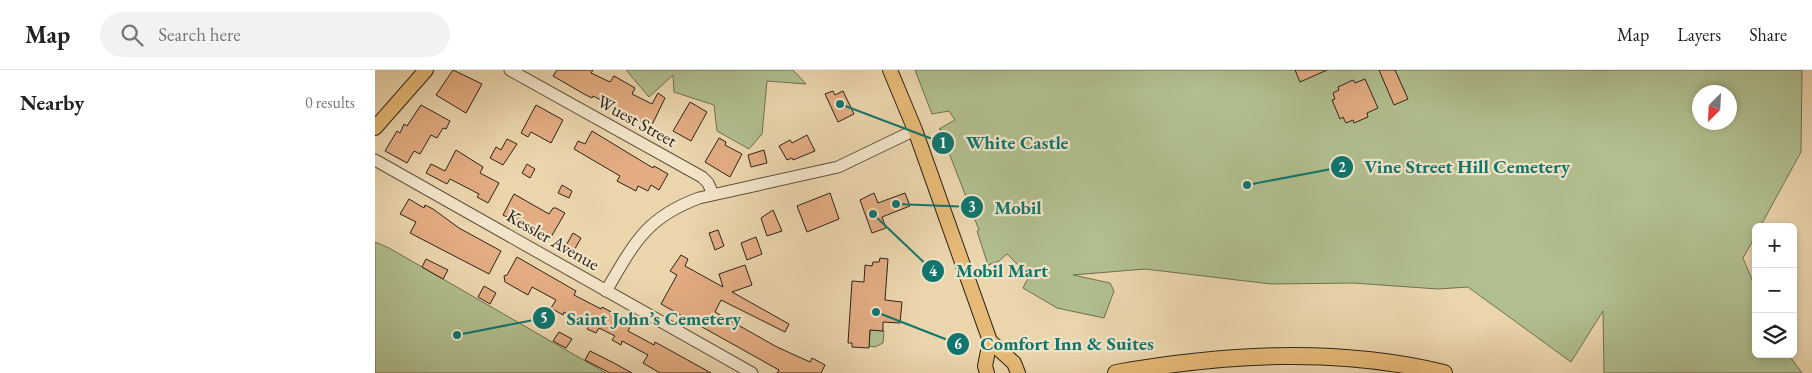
<!DOCTYPE html>
<meta charset="utf-8">
<style>
body{margin:0;font-family:"EB Garamond",serif;background:#f2f2f2;color:#222}
.controls{position:absolute;right:15px;bottom:15px;display:grid;overflow:hidden;border-radius:8px;box-shadow:0 2px 8px #0003}
.controls button{width:45px;height:45px;display:grid;place-items:center;padding:0;border:0;border-bottom:1px solid #e0e0e0;background:#fff;color:#222;font:25px sans-serif}
.compass{position:absolute;left:1317px;top:15px;width:45px;height:45px;border-radius:50%;background:#fff;box-shadow:0 2px 8px #0003;rotate:204deg}
.list{margin:0;padding:0;list-style:none}
h2{display:flex;justify-content:space-between;align-items:center;height:65px;margin:0;padding:0 20px;font-size:21px}
h2 small{font-size:16px;font-weight:400;color:#767676}
.icon{flex:none;width:28px;height:28px;fill:none;stroke:currentColor;stroke-width:2;stroke-linecap:round;stroke-linejoin:round}
.map{position:relative;flex:none;width:1437px;height:303px;overflow:hidden}
header{display:flex;align-items:center;gap:30px;box-sizing:border-box;height:70px;padding:0 25px;background:#fff;border-bottom:1px solid #e0e0e0}
header strong{font-size:24px}
nav{display:flex;gap:28px;margin-inline-start:auto;font-size:18px}
.search{width:350px;height:45px;background:#f2f2f2;display:flex;align-items:center;gap:12px;box-sizing:border-box;padding:0 18px;border-radius:28px;color:#767676;font-size:19px}
main{display:flex}
aside{flex:1;background:#fff}
.map>svg:first-child{display:block}
.green{fill:#b1be8e;stroke:#6e7054;fill-rule:evenodd}
.building{fill:#e3ac82;stroke:#2c231b}
.lines{fill:none;stroke-linecap:round;stroke-linejoin:round}
.minor-casing{stroke:#5c503f;stroke-width:13}
.major-casing{stroke:#2c231b;stroke-width:16}
.highway-casing{stroke:#2c231b;stroke-width:18}
.minor{stroke:#f2e4c9;stroke-width:11}
.major{stroke:#e6ba76;stroke-width:14}
.highway{stroke:#e6ba76;stroke-width:16}
.labels{text-anchor:middle;stroke-width:4.5;stroke-linejoin:round;paint-order:stroke}
.street-label{font-size:18px;fill:#2c231b;stroke:#f2e4c9}
.leader{fill:none;stroke:#0f766e;stroke-width:2}
.callout-dot{fill:#0f766e;stroke:#f2e4c9;stroke-width:2}
.mark-label{font-size:15px;text-anchor:middle;font-weight:bold;fill:#fff}
.callout-label{font-size:19px;text-anchor:middle;font-weight:bold;fill:#0f766e;stroke:#f2e4c9;stroke-width:4.5;stroke-linejoin:round;paint-order:stroke}
</style>
<header>
<strong>Map</strong>
<div class="search"><svg class="icon" aria-label="search" viewBox="0 0 24 24"><circle cx="10" cy="10" r="6"/><path d="M15 15l6 6"/></svg>Search here</div>
<nav><a>Map</a><a>Layers</a><a>Share</a></nav>
</header>
<main>
<aside>
<h2>Nearby<small>0 results</small></h2>
<ul class="list">
</ul>
</aside>
<div class="map">
<svg width="1437" height="303" viewBox="0 0 1437 303">
<rect width="100%" height="100%" fill="#ebd5ac"/>
<filter id="stains"><feTurbulence type="fractalNoise" baseFrequency=".004" numOctaves="4"/><feColorMatrix values="0 0 0 0 .2 0 0 0 0 .09 0 0 0 0 .02 0 0 0 .5 -.17"/></filter>
<radialGradient id="worn" r=".72"><stop offset=".6" stop-color="#630" stop-opacity="0"/><stop offset="1" stop-color="#630" stop-opacity=".3"/></radialGradient>
<g class="green">
<polygon points="251,0 418,0 431,14 392,11 387,64 374,79 342,61 339,35 299,22 298,5 274,27"/>
<path d="M540,0H1427L1426,82L1385,157H1381V165L1368,188L1381,219V284H1413L1427,303H1229L1228,241L1196,292L1093,217L1063,219L978,213L896,214L770,199L698,205L735,213L739,221L729,248L682,238L648,218L654,206L632,184L624,191L613,195L602,161L604,160L569,70H566L567,60L564,59L580,50L574,41L557,44ZM1324,22H1354V52H1324Z"/>
<polygon points="0,172 14,178 231,303 0,303"/>
<polygon points="495,260 509,261 508,273 500,277 494,276"/>
</g>
<g class="building">
<polygon points="78,0 107,14 91,43 61,25"/>
<polygon points="182,0 218,0 216,3 235,12 239,6 260,18 257,24 277,34 283,23 290,28 276,57 218,26 217,28 209,24 178,6"/>
<polygon points="920,0 952,0 925,12"/>
<polygon points="1004,0 1020,0 1033,29 1019,35"/>
<polygon points="990,9 1003,38 992,43 993,47 979,53 978,50 971,53 968,47 965,49 957,30 960,29 958,23 964,20 963,17 978,10 980,13"/>
<polygon points="458,21 460,25 468,21 479,44 463,52 450,24"/>
<polygon points="315,32 332,42 316,71 298,61"/>
<polygon points="46,35 75,51 71,59 68,58 62,68 56,65 45,84 39,81 32,93 10,81 22,61 25,63 29,54 32,56"/>
<polygon points="161,35 188,50 176,73 156,62 153,67 146,63"/>
<polygon points="217,61 278,98 279,96 293,104 284,120 276,115 273,121 263,116 261,121 242,111 245,106 199,79 203,71 210,74"/>
<polygon points="432,65 440,81 418,90 417,88 412,90 404,76 415,70 417,73"/>
<polygon points="344,68 351,72 350,75 367,84 355,107 330,92"/>
<polygon points="132,69 142,74 128,95 115,88 121,77 126,80"/>
<polygon points="81,80 108,97 105,103 124,113 113,133 102,127 104,124 75,109 72,114 51,103 56,94 70,101"/>
<polygon points="389,80 392,93 376,97 373,85"/>
<polygon points="152,94 160,99 155,108 147,103"/>
<polygon points="187,115 197,121 194,128 183,123"/>
<polygon points="455,123 464,149 432,162 422,136"/>
<polygon points="499,123 503,133 530,123 535,136 507,147 511,158 497,163 485,130"/>
<polygon points="139,124 174,144 178,138 181,138 190,143 176,167 157,155 155,159 128,145"/>
<polygon points="34,129 49,138 50,135 58,139 84,158 126,181 114,204 35,163 41,152 25,144"/>
<polygon points="398,140 407,161 392,166 386,148"/>
<polygon points="343,160 349,176 340,180 334,163"/>
<polygon points="198,163 206,168 197,184 189,179"/>
<polygon points="381,167 387,184 372,190 366,173"/>
<polygon points="306,185 313,189 310,196 348,217 344,204 370,195 377,215 357,222 414,254 410,262 346,230 340,242 402,277 435,292 437,288 450,295 446,303 402,303 404,300 286,234 302,205 295,201"/>
<polygon points="142,187 201,221 199,225 226,239 227,237 257,253 253,261 279,275 280,272 336,303 285,303 268,293 273,285 247,271 246,275 237,270 240,266 224,258 221,263 212,259 214,256 189,242 188,245 176,238 181,230 157,217 153,225 130,212 129,206 132,205"/>
<polygon points="505,188 513,189 510,230 527,232 525,253 508,252 508,261 495,260 494,278 477,277 477,273 473,273 477,211 489,212 490,195 497,196 498,192 504,192"/>
<polygon points="51,189 73,200 68,209 47,197"/>
<polygon points="109,216 121,223 115,234 103,227"/>
<polygon points="184,262 197,269 191,278 178,271"/>
<polygon points="215,281 237,292 257,303 235,303 210,290"/>
</g>
<g class="lines">
<defs>
<g id="minor">
<polyline points="135,0 327,107 333,113 338,124"/>
<polyline points="0,90 377,303"/>
<path d="M231,221C259,174 270,148 324,128L463,97L540,60"/>
</g>
<g id="major">
<polyline points="515,0 540,60 615,271 639,293 643,303"/>
<polyline points="0,58 51,0"/>
<polyline points="612,303 610,296 615,271"/>
</g>
<path id="highway" d="M741,303C849,284 961,277 1069,303"/>
</defs>
<use href="#minor" class="minor-casing"/>
<use href="#major" class="major-casing"/>
<use href="#highway" class="highway-casing"/>
<use href="#minor" class="minor"/>
<use href="#major" class="major"/>
<use href="#highway" class="highway"/>
</g>
<g class="labels">
<g class="street-label">
<text transform="translate(262 51) rotate(29)" y="6">Wuest Street</text>
<text transform="translate(178 170) rotate(30)" y="6">Kessler Avenue</text>
</g>
</g>
<path class="leader" d="M465 34L568 73M872 115L967 97M521 134L597 137M498 144L558 201M82 265L169 248M501 242L583 274"/>
<g class="callout-dot">
<circle cx="465" cy="34" r="5"/>
<circle cx="872" cy="115" r="5"/>
<circle cx="521" cy="134" r="5"/>
<circle cx="498" cy="144" r="5"/>
<circle cx="82" cy="265" r="5"/>
<circle cx="501" cy="242" r="5"/>
<circle cx="568" cy="73" r="12"/>
<circle cx="967" cy="97" r="12"/>
<circle cx="597" cy="137" r="12"/>
<circle cx="558" cy="201" r="12"/>
<circle cx="169" cy="248" r="12"/>
<circle cx="583" cy="274" r="12"/>
</g>
<g class="mark-label">
<text x="568" y="78">1</text>
<text x="967" y="102">2</text>
<text x="597" y="142">3</text>
<text x="558" y="206">4</text>
<text x="169" y="253">5</text>
<text x="583" y="279">6</text>
</g>
<g class="callout-label">
<text x="642" y="79">White Castle</text>
<text x="1092" y="103">Vine Street Hill Cemetery</text>
<text x="643" y="144">Mobil</text>
<text x="627" y="207">Mobil Mart</text>
<text x="279" y="255">Saint John’s Cemetery</text>
<text x="692" y="280">Comfort Inn &amp; Suites</text>
</g>
<rect width="100%" height="100%" filter="url(#stains)"/>
<rect width="100%" height="100%" fill="url(#worn)"/>
</svg>
<div class="controls">
<button>+</button>
<button>−</button>
<button><svg class="icon" aria-label="layers" viewBox="0 0 24 24"><path d="M12 4l9 5-9 5-9-5zM3 14l9 5 9-5"/></svg></button>
</div>
<svg class="compass" viewBox="-18 -18 36 36"><path d="M0-13l5 13h-10z" fill="#e53935"/><path d="M0 13l5-13h-10z" fill="#767676"/></svg>
</div>
</main>
